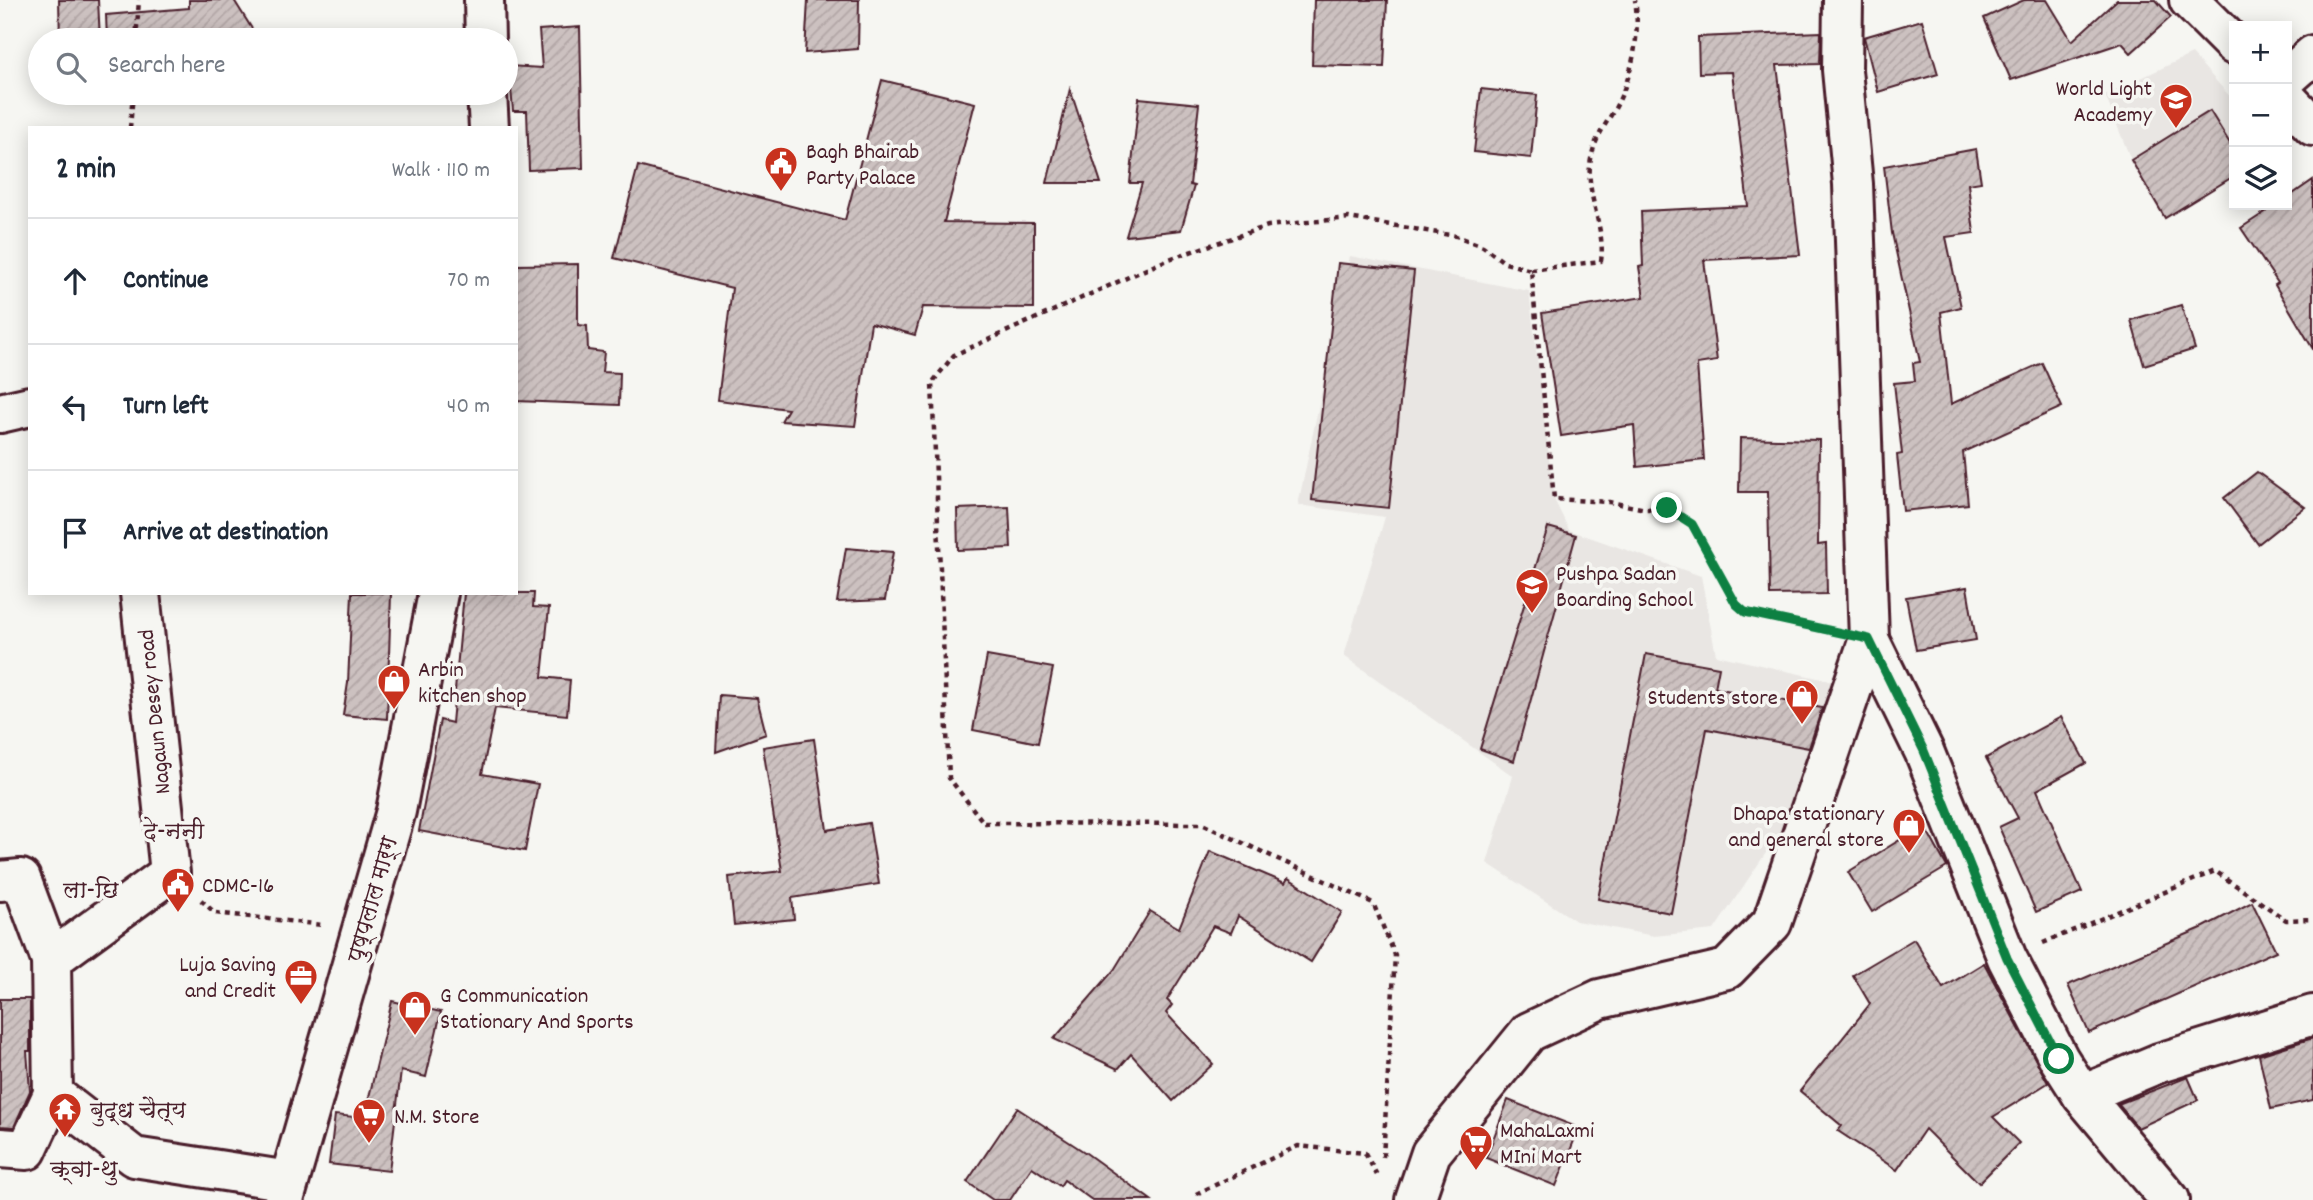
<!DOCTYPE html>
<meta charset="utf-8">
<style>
body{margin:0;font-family:Dekko,"Playpen Sans Deva",sans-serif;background:#f6f6f7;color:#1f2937}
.controls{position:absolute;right:21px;top:21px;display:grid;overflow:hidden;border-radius:0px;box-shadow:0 4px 18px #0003}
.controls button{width:63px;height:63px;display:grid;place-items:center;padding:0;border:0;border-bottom:2px solid #e0e1e3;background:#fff;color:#1f2937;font:35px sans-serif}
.stop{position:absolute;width:21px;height:21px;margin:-16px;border:5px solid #0b8043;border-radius:50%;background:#fff}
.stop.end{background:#0b8043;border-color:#fff;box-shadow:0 2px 7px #0008}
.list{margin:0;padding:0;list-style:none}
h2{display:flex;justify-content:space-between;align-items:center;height:91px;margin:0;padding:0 28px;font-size:30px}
h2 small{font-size:23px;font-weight:400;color:#747a83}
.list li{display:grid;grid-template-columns:46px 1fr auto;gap:21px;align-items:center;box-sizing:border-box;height:126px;padding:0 28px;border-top:2px solid #e0e1e3}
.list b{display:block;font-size:26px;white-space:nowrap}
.list em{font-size:23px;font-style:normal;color:#747a83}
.icon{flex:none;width:38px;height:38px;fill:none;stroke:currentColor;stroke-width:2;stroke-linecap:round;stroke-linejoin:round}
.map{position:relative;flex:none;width:2313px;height:1200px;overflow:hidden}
.search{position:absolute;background:#fff;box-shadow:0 4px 18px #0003;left:28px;top:28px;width:490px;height:77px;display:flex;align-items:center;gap:18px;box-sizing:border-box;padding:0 24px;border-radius:38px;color:#747a83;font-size:26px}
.panel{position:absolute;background:#fff;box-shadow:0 4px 18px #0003;left:28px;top:126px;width:490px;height:469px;border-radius:0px}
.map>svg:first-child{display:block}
.built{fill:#e9e6e3}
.building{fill:url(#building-hatch);stroke:#4a1f2b;stroke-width:2}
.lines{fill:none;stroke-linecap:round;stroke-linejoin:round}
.street-casing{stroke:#4a1f2b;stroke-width:44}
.secondary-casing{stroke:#4a1f2b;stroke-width:44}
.path{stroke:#4a1f2b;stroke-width:4.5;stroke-dasharray:5 5;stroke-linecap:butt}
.street{stroke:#f6f6f2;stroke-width:38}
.secondary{stroke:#f6f6f2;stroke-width:38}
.route{stroke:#0b8043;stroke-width:9}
.labels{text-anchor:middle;stroke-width:7;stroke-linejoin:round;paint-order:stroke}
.poi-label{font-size:23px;fill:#4a1f2b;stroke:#f6f6f2;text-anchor:start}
.street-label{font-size:23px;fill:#4a1f2b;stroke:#f6f6f2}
.neighbourhood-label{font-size:24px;fill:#4a1f2b;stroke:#f6f6f2}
</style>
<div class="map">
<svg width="2313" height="1200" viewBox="0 0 2313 1200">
<defs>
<pattern id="building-hatch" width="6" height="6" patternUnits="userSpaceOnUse" patternTransform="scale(1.75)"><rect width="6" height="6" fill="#ccc1c0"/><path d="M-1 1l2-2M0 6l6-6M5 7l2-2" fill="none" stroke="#b1a5a5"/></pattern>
</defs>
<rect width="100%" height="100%" fill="#f6f6f2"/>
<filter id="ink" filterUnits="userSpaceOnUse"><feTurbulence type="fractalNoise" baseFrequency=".0143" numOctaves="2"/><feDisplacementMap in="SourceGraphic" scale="14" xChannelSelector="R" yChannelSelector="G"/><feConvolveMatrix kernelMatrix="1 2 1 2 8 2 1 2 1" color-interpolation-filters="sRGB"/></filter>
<g filter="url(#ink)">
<g class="built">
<polygon points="2192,54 2234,101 2234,176 2165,218 2131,160 2105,95"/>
<polygon points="1350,256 1529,291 1554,499 1569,530 1701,576 1716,655 1835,682 1817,777 1714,930 1654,936 1576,921 1487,863 1513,776 1344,656 1385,517 1298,505"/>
</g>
<g class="building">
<polygon points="59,0 98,0 100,40 60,40"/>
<polygon points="189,0 234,0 259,40 107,40 106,15 189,8"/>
<polygon points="808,0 859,0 858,49 805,53"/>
<polygon points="1314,0 1387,0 1384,67 1312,65"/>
<polygon points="2024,0 2047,0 2072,41 2117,0 2156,0 2171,17 2131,53 2122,43 2011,80 1984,18"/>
<polygon points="1922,20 1938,74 1878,92 1864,37"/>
<polygon points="580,27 583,168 529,170 527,111 513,111 509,66 542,68 539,30"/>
<polygon points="1821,32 1820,64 1777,65 1800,255 1704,260 1717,361 1697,364 1704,460 1637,467 1634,425 1561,436 1542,313 1644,297 1639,267 1643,266 1641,211 1748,206 1732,72 1699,73 1698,37"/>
<polygon points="882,80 975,103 944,222 1034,223 1034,308 923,307 915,335 871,323 855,426 781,421 788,409 718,400 732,288 614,258 638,166 845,220"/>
<polygon points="1070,89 1101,183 1047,183"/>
<polygon points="1481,89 1537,95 1531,158 1474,152"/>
<polygon points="1139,98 1199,104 1190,185 1194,186 1181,230 1126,236 1142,183 1130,183"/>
<polygon points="2210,111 2234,150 2234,176 2165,218 2131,160"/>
<polygon points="1976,149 1981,182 1968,184 1974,233 1946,237 1961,307 1941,312 1951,404 2042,363 2062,407 1963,452 1968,504 1903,511 1897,455 1902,454 1894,383 1915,381 1913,363 1920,362 1892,233 1884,166"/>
<polygon points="2313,180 2313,349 2275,285 2278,283 2241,228 2276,205 2287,205 2287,198"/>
<polygon points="1338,263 1414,271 1389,508 1312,500"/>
<polygon points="578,264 578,325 587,326 588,350 604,352 602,372 620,373 619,405 516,401 516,265"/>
<polygon points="2181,305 2195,349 2144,365 2131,320"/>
<polygon points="1740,438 1819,440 1818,545 1826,544 1827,594 1770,595 1768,492 1739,492"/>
<polygon points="2257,472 2305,507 2258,544 2224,498"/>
<polygon points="1009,507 1011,548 958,550 957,509"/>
<polygon points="1548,527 1576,535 1514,761 1480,749"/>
<polygon points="846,548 893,552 885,600 837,602"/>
<polygon points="1967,587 1976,640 1916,650 1906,597"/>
<polygon points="352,593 391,593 387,719 343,715 348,683"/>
<polygon points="464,593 534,593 533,607 549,608 542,677 570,680 567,715 495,708 482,774 538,784 525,851 419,831 440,720 452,723"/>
<polygon points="1646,654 1719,667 1715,688 1822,708 1809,748 1707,729 1671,913 1598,899"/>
<polygon points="987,656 1053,668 1038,743 973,730"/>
<polygon points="719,695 757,698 766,734 716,752"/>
<polygon points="2061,717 2086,763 2037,790 2082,892 2036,912 1999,827 2018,818 1986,758"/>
<polygon points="814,739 827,830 869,823 879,884 792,898 794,919 734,925 729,877 782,871 763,747"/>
<polygon points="1924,825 1947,867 1872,912 1848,872"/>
<polygon points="1210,851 1285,883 1288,878 1342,912 1311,962 1238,916 1231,933 1213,926 1167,1000 1172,1005 1166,1013 1213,1064 1173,1101 1131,1054 1118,1069 1054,1039 1114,970 1150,911 1179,928"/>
<polygon points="2252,902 2276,951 2089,1033 2068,985 2204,927"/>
<polygon points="1914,939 1943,988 1984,963 2048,1083 1993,1117 2019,1143 1979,1183 1925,1129 1897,1170 1838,1131 1842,1126 1800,1091 1870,1004 1853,975"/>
<polygon points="0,999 30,999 30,1051 27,1051 30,1091 14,1127 0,1126"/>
<polygon points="392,1001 441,1012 426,1077 401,1071 389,1171 329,1164 335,1115 364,1118"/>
<polygon points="2313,1038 2313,1100 2271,1109 2259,1055"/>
<polygon points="2188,1077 2198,1100 2138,1128 2118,1104"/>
<polygon points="1508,1100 1579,1128 1556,1186 1486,1158"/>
<polygon points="1017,1108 1086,1153 1151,1200 1092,1200 1064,1180 1060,1186 1032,1167 1010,1200 993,1200 967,1182"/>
</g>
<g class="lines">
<defs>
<g id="street">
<polyline points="1843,0 1842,70 1853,184 1869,639 1924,751 2007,958 2059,1059 2082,1095 2170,1200"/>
<polyline points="2189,0 2234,45"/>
<polyline points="2287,78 2313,55"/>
<polyline points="2287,99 2313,126"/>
<polyline points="0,413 30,406"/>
<polyline points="140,593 170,873 51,960 53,1094 134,1157 289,1181"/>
<polyline points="0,881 21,879 51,960"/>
<polyline points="2082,1095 2159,1063 2313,1015"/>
<polyline points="0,1148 27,1150 53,1094"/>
<polyline points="1415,1200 1431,1153 1529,1032 1600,999 1727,969 1772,923 1869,639"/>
</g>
<g id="secondary">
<polyline points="484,0 485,40"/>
<polyline points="487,93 489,128"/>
<polyline points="284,1200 396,811 438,593"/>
</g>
</defs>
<use href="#street" class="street-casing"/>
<use href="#secondary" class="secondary-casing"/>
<g class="path">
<polyline points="136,40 139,0"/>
<polyline points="130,128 133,93"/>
<path d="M1531,270L1601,261C1606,226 1584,194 1591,159C1596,132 1611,120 1621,96C1634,67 1640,31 1635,0"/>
<polyline points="201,900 215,913 323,925"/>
<polyline points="2043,943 2215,871 2286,920 2313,919"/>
<polyline points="1383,1157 1395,955 1373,903 1202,824 984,823 949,778 932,383 954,355 1169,259 1268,226 1349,218 1456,236 1483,246 1505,263 1531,270 1554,499 1609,502 1646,509 1667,508 1692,524 1736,604 1745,612 1828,631"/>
<polyline points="1196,1194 1298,1146 1365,1153 1378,1177"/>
</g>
<use href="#street" class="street"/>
<use href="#secondary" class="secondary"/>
</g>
</g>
<g class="lines" filter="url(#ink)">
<polyline class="route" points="1667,508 1692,524 1736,604 1745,612 1869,639 1924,751 2007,958 2059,1059"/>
</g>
<defs>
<symbol id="school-pin" viewBox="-11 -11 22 30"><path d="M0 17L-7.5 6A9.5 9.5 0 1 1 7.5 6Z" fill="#c8321e" stroke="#f6f6f2"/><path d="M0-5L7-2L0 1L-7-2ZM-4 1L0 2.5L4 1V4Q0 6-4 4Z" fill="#fff"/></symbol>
<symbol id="civic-pin" viewBox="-11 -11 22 30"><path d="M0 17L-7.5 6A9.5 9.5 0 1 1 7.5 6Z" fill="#c8321e" stroke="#f6f6f2"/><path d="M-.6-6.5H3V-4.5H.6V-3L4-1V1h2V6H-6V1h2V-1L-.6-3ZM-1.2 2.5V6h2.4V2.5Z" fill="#fff"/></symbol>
<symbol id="shop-pin" viewBox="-11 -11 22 30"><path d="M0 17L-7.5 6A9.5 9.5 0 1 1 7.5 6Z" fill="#c8321e" stroke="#f6f6f2"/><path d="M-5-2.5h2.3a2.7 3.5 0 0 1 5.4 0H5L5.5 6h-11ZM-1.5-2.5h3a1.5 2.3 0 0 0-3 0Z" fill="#fff"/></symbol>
<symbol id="office-pin" viewBox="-11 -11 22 30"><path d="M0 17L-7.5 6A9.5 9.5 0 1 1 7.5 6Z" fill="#c8321e" stroke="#f6f6f2"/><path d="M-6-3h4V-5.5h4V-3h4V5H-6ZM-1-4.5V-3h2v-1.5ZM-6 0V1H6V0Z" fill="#fff"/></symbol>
<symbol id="temple-pin" viewBox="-11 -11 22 30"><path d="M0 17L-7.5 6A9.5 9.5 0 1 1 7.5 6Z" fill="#c8321e" stroke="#f6f6f2"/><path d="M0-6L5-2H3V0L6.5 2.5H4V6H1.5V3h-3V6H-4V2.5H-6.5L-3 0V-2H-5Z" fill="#fff"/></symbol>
<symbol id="supermarket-pin" viewBox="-11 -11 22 30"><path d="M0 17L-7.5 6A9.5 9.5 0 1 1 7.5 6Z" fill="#c8321e" stroke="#f6f6f2"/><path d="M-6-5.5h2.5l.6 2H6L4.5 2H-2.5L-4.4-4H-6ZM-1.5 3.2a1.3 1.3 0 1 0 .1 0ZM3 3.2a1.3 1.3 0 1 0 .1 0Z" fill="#fff"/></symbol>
</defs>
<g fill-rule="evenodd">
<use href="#school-pin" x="2157" y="81" width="38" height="52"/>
<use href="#civic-pin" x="762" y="144" width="38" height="52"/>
<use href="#school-pin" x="1513" y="566" width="38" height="52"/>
<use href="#shop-pin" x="375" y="662" width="38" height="52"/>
<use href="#shop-pin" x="1783" y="677" width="38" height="52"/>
<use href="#shop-pin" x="1890" y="806" width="38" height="52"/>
<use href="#civic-pin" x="159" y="865" width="38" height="52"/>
<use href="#office-pin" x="282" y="957" width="38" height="52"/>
<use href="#shop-pin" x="396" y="988" width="38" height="52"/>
<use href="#temple-pin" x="46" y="1090" width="38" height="52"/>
<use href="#supermarket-pin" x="350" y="1096" width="38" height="52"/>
<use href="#supermarket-pin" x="1457" y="1123" width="38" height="52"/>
</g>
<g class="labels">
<g class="poi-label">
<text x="2152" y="95" text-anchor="end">World Light<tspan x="2152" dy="26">Academy</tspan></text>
<text x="806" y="158">Bagh Bhairab<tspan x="806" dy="26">Party Palace</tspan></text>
<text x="1556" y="580">Pushpa Sadan<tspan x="1556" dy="26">Boarding School</tspan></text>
<text x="418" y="676">Arbin<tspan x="418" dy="26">kitchen shop</tspan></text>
<text x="1778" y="704" text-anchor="end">Students store</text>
<text x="1884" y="820" text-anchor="end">Dhapa stationary<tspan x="1884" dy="26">and general store</tspan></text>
<text x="202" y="892">CDMC-16</text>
<text x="276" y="971" text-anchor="end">Luja Saving<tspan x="276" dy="26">and Credit</tspan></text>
<text x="440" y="1002">G Communication<tspan x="440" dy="26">Stationary And Sports</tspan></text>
<text x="90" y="1117">बुद्ध चैत्य</text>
<text x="394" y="1123">N.M. Store</text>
<text x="1500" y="1137">MahaLaxmi<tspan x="1500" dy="26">MIni Mart</tspan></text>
</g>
<g class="street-label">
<text transform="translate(153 712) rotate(-96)" y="8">Nagaun Desey road</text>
<text transform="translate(371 899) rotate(-74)" y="8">पुष्पलाल मार्ग</text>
</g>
<g class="neighbourhood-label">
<text x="174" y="838">दे-ननी</text>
<text x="91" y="897">ला-छि</text>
<text x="84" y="1176">क्वा-थु</text>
</g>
</g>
</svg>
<div class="controls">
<button>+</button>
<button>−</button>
<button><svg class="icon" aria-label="layers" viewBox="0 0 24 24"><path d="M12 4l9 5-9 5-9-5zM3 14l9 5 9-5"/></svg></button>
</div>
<div class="stop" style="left:2059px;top:1059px"></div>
<div class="stop end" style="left:1667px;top:508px"></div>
<div class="search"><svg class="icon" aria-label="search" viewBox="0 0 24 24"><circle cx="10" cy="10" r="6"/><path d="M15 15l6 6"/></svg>Search here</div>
<section class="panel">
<h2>2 min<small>Walk · 110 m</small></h2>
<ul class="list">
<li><svg class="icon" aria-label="ahead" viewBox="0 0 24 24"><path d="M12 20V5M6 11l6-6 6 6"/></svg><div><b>Continue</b></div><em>70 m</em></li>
<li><svg class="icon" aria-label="left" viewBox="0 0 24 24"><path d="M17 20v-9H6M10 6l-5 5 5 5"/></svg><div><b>Turn left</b></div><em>40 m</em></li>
<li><svg class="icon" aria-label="arrive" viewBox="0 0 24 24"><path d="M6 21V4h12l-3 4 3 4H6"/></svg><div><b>Arrive at destination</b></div></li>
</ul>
</section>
</div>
